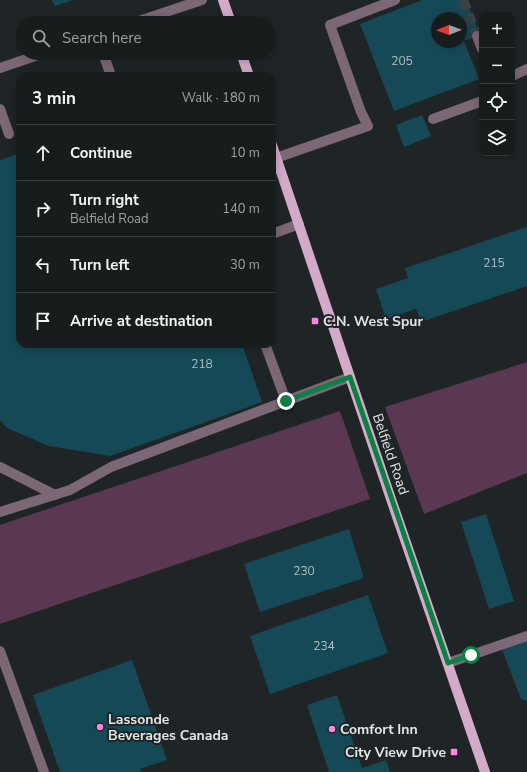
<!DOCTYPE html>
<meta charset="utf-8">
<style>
body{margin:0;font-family:"Nunito Sans",sans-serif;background:#202526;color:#f1f3f6}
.controls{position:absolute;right:12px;top:12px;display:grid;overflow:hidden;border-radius:8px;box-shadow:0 2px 10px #0003}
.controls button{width:36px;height:36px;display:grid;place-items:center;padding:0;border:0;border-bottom:1px solid #363a3b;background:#171c1d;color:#f1f3f6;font:20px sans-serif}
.compass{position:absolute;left:431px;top:12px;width:36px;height:36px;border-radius:50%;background:#171c1d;box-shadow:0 2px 10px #0003;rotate:269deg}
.stop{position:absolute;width:12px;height:12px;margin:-9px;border:3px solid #0b8043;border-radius:50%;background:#fff}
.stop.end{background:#0b8043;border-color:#fff;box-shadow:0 1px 4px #0008}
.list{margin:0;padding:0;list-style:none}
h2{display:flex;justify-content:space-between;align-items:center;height:52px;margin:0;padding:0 16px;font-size:17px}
h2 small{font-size:13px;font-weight:400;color:#9ea1a4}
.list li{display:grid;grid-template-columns:26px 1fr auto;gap:12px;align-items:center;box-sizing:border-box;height:56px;padding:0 16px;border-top:1px solid #363a3b}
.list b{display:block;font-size:15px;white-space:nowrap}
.list p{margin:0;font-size:13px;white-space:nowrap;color:#9ea1a4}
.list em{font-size:13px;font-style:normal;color:#9ea1a4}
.icon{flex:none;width:22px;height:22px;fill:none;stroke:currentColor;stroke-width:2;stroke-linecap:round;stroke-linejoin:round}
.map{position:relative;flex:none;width:527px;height:772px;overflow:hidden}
.search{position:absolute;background:#171c1d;box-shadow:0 2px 10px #0003;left:16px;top:16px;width:260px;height:44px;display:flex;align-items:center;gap:10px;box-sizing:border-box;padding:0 14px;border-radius:22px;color:#9ea1a4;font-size:15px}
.panel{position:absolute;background:#171c1d;box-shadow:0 2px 10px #0003;left:16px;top:72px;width:260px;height:276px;border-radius:12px}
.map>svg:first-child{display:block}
.green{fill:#5b3851}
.building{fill:#164956;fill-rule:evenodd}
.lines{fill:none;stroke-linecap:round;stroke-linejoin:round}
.minor-tunnel{stroke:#3c4244;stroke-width:10;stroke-dasharray:10 5;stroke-linecap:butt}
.minor{stroke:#7b6775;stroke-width:10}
.major{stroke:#d3aac7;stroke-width:10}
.route{stroke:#0b8043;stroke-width:5}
.poi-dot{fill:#fe85e0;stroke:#1f2527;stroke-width:1.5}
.labels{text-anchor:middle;stroke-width:4;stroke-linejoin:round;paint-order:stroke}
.number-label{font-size:12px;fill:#afbfc3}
.poi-label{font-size:14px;font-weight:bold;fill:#e2e6e7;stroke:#1f2527;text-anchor:start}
.street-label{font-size:14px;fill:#e2e6e7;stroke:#1f2527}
</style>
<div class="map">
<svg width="527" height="772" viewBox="0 0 527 772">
<rect width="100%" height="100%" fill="#1f2527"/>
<g class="green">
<polygon points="527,362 527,473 424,514 385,407"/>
<polygon points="340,411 370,499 0,624 0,525"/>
</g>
<g class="building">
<polygon points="52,0 73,0 55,6"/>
<path d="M422,0H466L480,35L464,41L479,79L394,111L360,24ZM437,18H461V42H437Z"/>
<polygon points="422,115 431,136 404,147 396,125"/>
<polygon points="20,153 20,344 242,344 262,402 110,456 49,446 7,428 0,420 0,160"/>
<polygon points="527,227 527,286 421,322 416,309 386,319 376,289 408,278 405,268"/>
<polygon points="486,514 514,601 489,609 461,522"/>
<polygon points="349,529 364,578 260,612 244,564"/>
<polygon points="368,595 388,653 270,694 250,636"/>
<polygon points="527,640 527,702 521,699 502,649"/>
<polygon points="132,660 167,760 140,769 141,772 60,772 33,695"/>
<polygon points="337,695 362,768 386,760 390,772 329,772 307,705"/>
</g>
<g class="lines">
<polyline class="minor-tunnel" points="463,0 477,36"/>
<g class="minor">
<polyline points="133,23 202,0"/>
<polyline points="477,36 482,49"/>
<polyline points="103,53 111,76"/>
<polyline points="0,68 44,53"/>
<polyline points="512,76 527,69"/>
<polyline points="0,109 9,134"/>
<polyline points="433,119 482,101"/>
<polyline points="276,158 368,126 361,112 330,25 395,0"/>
<polyline points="272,234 299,224"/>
<polyline points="265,344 286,401 350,377"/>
<polyline points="0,467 55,495"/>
<polyline points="0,512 70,490 111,467 286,401"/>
<polyline points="0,651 44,772"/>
<polyline points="448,663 527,636"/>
</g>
<g class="major">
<polyline points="223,0 231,23"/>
<polyline points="241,53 249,76"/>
<polyline points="272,145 392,502 485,772"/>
</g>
</g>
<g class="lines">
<polyline class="route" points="286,401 350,377 448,663 471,655"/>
</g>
<g class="poi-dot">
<rect x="311" y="317" width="8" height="8" rx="2"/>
<circle cx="100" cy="727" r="4"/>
<circle cx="332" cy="729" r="4"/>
<rect x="450" y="748" width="8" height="8" rx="2"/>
</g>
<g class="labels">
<g class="number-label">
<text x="402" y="65">205</text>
<text x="494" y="267">215</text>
<text x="202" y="368">218</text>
<text x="304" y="575">230</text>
<text x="324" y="650">234</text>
</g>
<g class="poi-label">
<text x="323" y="326">C.N. West Spur</text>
<text x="108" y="724">Lassonde<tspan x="108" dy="16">Beverages Canada</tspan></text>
<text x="340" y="734">Comfort Inn</text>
<text x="446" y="757" text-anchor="end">City View Drive</text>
</g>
<g class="street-label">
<text transform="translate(391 454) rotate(71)" y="5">Belfield Road</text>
</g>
</g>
</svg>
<div class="controls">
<button>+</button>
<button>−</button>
<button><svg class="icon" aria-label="locate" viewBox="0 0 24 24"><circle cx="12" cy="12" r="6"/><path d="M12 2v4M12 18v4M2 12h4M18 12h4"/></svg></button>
<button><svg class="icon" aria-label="layers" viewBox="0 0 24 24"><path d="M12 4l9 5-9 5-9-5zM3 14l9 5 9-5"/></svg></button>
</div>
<svg class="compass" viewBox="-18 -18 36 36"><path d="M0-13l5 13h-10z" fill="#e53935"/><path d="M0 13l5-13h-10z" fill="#9ea1a4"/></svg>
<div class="stop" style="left:471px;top:655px"></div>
<div class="stop end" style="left:286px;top:401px"></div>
<div class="search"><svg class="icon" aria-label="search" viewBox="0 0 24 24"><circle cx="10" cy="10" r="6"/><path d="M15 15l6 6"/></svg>Search here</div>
<section class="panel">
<h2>3 min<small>Walk · 180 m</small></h2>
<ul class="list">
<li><svg class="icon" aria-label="ahead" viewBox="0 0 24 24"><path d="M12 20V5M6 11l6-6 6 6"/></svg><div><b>Continue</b></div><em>10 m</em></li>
<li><svg class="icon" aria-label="right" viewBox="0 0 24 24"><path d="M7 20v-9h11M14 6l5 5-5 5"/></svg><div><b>Turn right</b><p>Belfield Road</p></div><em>140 m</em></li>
<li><svg class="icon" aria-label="left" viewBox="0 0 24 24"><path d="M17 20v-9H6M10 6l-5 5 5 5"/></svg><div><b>Turn left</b></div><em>30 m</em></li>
<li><svg class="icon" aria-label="arrive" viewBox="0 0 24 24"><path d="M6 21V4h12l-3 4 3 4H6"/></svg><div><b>Arrive at destination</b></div></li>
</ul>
</section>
</div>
